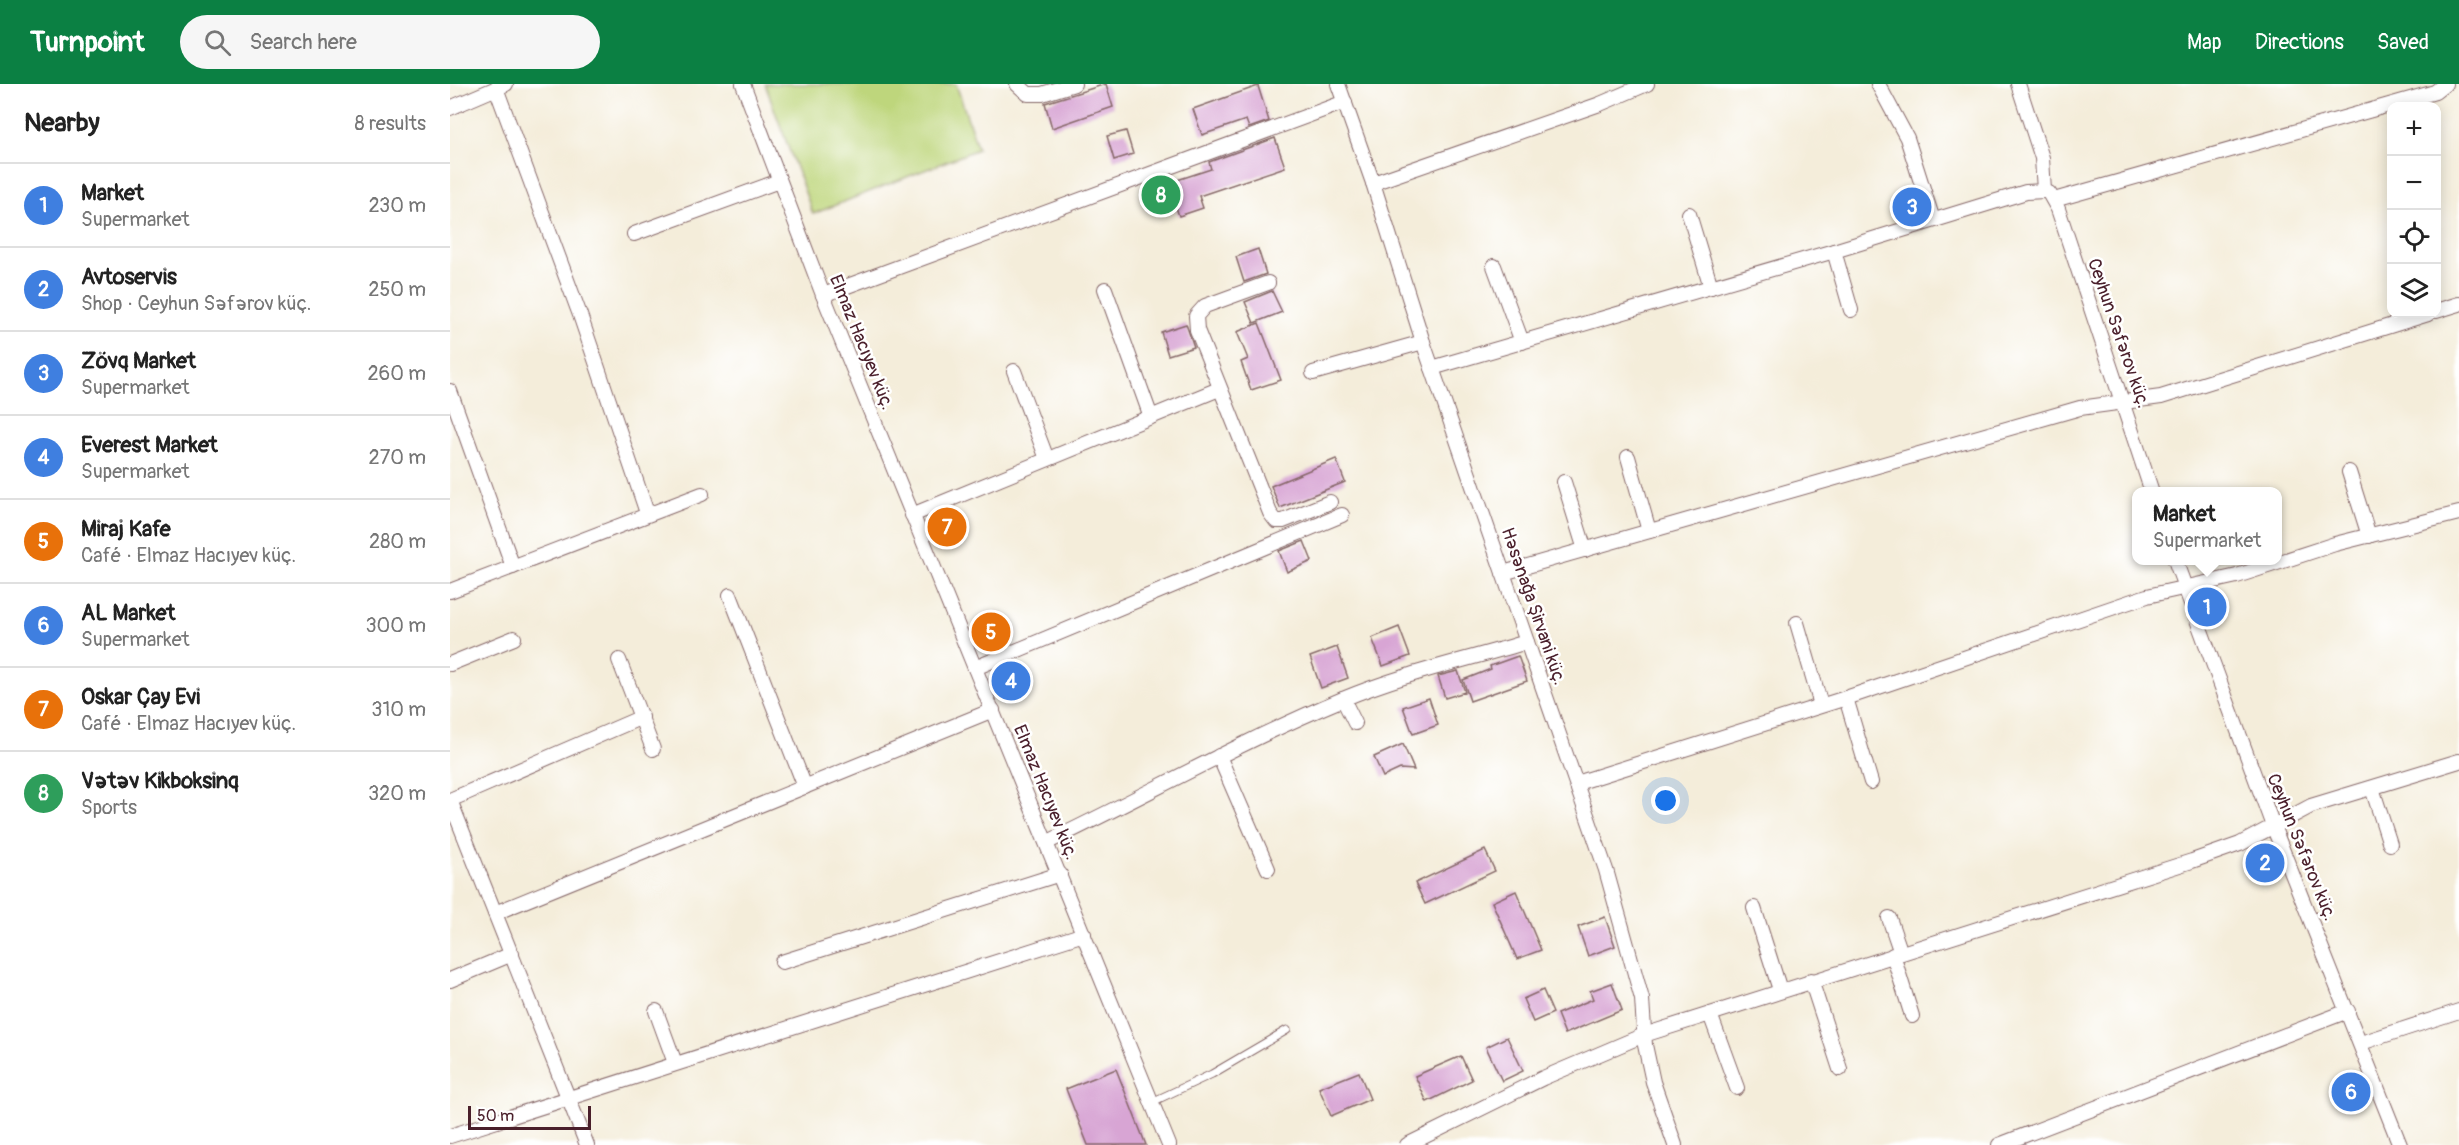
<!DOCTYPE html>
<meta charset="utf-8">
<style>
body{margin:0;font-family:Pangolin,sans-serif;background:#f6f6f6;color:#222}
.controls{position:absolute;right:18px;top:18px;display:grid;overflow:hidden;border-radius:12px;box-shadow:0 3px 15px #0003}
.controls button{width:54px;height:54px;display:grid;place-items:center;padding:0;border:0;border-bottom:2px solid #e0e0e0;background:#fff;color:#222;font:30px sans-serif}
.scale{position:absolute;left:18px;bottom:15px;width:123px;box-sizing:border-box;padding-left:6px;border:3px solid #4a1f2b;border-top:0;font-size:16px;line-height:21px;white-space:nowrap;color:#4a1f2b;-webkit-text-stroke:4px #fff;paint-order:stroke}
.you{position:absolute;left:1216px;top:717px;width:21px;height:21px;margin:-15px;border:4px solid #fff;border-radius:50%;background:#1a73e8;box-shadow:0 0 0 9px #1a73e833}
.badge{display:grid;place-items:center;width:39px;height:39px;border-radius:50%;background:#0b8043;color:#fff;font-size:20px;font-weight:700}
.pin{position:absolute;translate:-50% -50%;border:3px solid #fff;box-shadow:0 2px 6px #0006}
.popup{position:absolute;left:1682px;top:403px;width:150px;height:78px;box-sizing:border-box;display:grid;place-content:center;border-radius:12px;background:#fff;filter:drop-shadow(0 2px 4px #0005);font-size:20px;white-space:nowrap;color:#767676}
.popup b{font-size:22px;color:#222}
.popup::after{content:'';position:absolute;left:50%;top:100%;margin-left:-12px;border:12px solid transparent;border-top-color:#fff}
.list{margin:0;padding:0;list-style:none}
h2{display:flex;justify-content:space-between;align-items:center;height:78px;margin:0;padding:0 24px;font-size:26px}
h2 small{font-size:20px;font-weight:400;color:#767676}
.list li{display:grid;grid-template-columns:39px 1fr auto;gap:18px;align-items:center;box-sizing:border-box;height:84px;padding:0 24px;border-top:2px solid #e0e0e0}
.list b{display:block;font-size:22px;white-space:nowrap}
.list p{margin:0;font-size:20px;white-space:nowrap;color:#767676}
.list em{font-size:20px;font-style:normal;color:#767676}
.icon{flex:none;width:33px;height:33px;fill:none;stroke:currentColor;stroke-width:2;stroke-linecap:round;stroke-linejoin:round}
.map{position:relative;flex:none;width:2009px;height:1061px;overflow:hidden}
header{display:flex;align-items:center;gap:36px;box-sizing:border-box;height:84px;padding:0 30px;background:#0b8043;color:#fff}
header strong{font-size:28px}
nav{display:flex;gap:33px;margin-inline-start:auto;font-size:21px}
.search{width:420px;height:54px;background:#f6f6f6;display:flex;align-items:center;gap:15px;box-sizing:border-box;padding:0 21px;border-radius:33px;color:#767676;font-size:22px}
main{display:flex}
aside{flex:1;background:#fff}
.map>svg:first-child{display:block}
.green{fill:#bed67b;stroke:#847a53;stroke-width:1.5}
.building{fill:#d8a5d4}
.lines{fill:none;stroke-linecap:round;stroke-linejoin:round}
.service-casing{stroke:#866768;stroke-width:9}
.minor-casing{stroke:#866768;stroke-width:16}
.service{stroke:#fff;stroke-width:7}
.minor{stroke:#fff;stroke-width:14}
.labels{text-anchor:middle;stroke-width:5;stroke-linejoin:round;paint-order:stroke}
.street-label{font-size:18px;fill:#4a1f2b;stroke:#fff}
</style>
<header>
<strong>Turnpoint</strong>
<div class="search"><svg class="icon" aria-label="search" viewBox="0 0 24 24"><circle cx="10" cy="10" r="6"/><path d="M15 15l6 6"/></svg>Search here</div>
<nav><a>Map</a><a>Directions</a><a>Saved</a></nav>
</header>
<main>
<aside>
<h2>Nearby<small>8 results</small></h2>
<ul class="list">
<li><span class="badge" style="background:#3f7fe0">1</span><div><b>Market</b><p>Supermarket</p></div><em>230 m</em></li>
<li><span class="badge" style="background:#3f7fe0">2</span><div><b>Avtoservis</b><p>Shop · Ceyhun Səfərov küç.</p></div><em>250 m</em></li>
<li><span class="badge" style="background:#3f7fe0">3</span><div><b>Zövq Market</b><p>Supermarket</p></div><em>260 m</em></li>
<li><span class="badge" style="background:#3f7fe0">4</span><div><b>Everest Market</b><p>Supermarket</p></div><em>270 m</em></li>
<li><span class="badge" style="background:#e8710a">5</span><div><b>Miraj Kafe</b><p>Café · Elmaz Hacıyev küç.</p></div><em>280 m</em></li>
<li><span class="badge" style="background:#3f7fe0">6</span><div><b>AL Market</b><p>Supermarket</p></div><em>300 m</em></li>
<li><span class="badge" style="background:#e8710a">7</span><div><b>Oskar Çay Evi</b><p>Café · Elmaz Hacıyev küç.</p></div><em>310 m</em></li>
<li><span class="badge" style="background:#2e9e5b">8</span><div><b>Vətəv Kikboksinq</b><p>Sports</p></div><em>320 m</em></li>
</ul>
</aside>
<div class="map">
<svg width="2009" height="1061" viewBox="0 0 2009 1061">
<rect width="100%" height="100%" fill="#fff"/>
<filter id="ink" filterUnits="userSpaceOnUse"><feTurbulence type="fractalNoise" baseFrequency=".0167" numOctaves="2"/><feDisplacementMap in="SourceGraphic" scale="12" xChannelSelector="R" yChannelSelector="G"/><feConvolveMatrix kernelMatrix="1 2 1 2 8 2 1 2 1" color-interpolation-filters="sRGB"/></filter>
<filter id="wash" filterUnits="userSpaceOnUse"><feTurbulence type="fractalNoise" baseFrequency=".008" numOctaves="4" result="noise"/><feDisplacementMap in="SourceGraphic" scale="24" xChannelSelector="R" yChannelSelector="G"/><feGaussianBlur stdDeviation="1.35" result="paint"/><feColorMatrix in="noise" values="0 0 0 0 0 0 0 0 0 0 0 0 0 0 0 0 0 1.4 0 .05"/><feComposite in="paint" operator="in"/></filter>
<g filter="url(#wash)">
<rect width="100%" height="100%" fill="#f4edda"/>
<polygon class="green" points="315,0 506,0 528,65 363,130"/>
<g id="blocks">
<g class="building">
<polygon points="656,0 663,23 602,44 595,19"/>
<polygon points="808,2 819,37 799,44 796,36 752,51 743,25"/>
<polygon points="676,47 683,70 664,76 657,52"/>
<polygon points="825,54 835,83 749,112 753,124 729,132 718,99 761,85 759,78"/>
<polygon points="808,165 816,190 794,198 786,173"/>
<polygon points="822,207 832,228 804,239 795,218"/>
<polygon points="809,239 831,296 801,306 791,278 798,275 787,248"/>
<polygon points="736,240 744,263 718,271 711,248"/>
<polygon points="886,375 895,398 830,424 821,402"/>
<polygon points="854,457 862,477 837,488 829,467"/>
<polygon points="949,543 960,572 933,582 922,554"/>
<polygon points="887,563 898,594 871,604 860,573"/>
<polygon points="1068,572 1077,597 1020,617 1013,596 1041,585 1040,582"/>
<polygon points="1008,587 1015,608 995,614 988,592"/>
<polygon points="979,614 988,641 963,650 953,623"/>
<polygon points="953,660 964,686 950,685 933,693 924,673"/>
<polygon points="1035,766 1045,787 975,820 965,799"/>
<polygon points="1066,807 1091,866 1067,875 1042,818"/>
<polygon points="1155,833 1165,862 1138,872 1128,843"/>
<polygon points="1162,899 1172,926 1115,950 1107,930 1143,915 1140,907"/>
<polygon points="1093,906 1103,929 1083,938 1073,915"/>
<polygon points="1057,953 1073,987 1052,997 1036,963"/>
<polygon points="1011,972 1022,996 977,1018 965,992"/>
<polygon points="666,985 696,1061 638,1061 616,1005"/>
<polygon points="909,988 920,1015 881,1032 869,1004"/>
</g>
</g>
</g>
<g filter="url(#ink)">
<use href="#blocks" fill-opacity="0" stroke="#866768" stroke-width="1.5"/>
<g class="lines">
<defs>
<polyline id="service" points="702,1018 762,990 837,946"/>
<g id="minor">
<polyline points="293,0 373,211 719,1061"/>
<polyline points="567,0 578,10 592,10 624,0"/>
<polyline points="888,0 923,99 973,258 1156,786 1192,915 1195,961 1203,998 1225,1061"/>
<polyline points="1428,0 1457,54 1483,136"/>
<polyline points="1568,0 1592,74 1594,107"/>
<polyline points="46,4 130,231 197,429"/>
<polyline points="0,24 56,0"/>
<polyline points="923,99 1150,20 1197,0"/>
<polyline points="1599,109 1608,125 1702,408"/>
<polyline points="1604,116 1985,8 1995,0"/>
<polyline points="1239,130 1261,203"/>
<polyline points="184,150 329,97"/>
<polyline points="1384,167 1401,226"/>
<polyline points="1044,182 1072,258"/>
<polyline points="818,199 755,222 746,232 747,246 820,429 826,437 833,437 880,418"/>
<polyline points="655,205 701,333"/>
<polyline points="373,211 895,18"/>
<polyline points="1986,227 2009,220"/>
<polyline points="982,284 1384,167 1576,108 1594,107"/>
<polyline points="564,287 597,375"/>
<polyline points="863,289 973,258"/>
<polyline points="0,307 63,483"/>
<polyline points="1178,373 1199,447"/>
<polyline points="1899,388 1919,452"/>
<polyline points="1114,398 1135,466"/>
<polyline points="462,431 769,305"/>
<polyline points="1725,476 1823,742 1950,1061"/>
<polyline points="1053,489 1630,324 1711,313 1978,230"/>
<polyline points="0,507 252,410"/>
<polyline points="280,511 355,703"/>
<polyline points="1347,539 1371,621"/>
<polyline points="169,576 203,665"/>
<polyline points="0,580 64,554"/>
<polyline points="525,584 892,431"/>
<polyline points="1396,614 1421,698"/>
<polyline points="893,615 905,639"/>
<polyline points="769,672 818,785"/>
<polyline points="1127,699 1396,614 1697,512 1787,492 1885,460 2009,429"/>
<polyline points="1922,704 1940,760"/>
<polyline points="0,716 137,1061"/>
<polyline points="0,716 192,633"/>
<path d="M598,758C696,711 792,657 893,615C952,590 1016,576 1077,558"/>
<polyline points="1304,824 1330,906"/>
<polyline points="45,829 543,626"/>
<polyline points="1439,834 1451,869"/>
<polyline points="1443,871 1462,932"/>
<polyline points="332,878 610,790"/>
<polyline points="0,896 62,870"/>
<polyline points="1361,896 1390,985"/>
<polyline points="206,927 225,979"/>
<polyline points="1260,930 1287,1004"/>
<polyline points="1911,959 2009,927"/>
<polyline points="0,1052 634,850"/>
<polyline points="957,1061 1093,994 1194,951 1742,777 1790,760 1861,722 2009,677"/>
<polyline points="1549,1061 1898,927"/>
</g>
</defs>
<use href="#service" class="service-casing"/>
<use href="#minor" class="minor-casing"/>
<use href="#service" class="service"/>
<use href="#minor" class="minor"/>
</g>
</g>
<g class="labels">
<g class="street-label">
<text transform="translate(1669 249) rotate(71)" y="6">Ceyhun Səfərov küç.</text>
<text transform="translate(412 258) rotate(68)" y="6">Elmaz Hacıyev küç.</text>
<text transform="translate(1084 522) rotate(71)" y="6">Həsənağa Şirvani küç.</text>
<text transform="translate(596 708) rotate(68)" y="6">Elmaz Hacıyev küç.</text>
<text transform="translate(1852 763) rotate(68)" y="6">Ceyhun Səfərov küç.</text>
</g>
</g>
</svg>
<div class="controls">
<button>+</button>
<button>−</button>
<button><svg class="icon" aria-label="locate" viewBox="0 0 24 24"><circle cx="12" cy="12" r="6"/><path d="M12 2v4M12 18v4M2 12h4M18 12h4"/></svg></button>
<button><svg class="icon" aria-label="layers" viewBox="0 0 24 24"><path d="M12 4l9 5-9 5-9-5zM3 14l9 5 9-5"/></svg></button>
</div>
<div class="scale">50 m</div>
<div class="you"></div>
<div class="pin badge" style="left:1757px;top:523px;background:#3f7fe0">1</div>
<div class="popup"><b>Market</b>Supermarket</div>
<div class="pin badge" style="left:1815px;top:779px;background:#3f7fe0">2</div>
<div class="pin badge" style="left:1462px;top:123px;background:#3f7fe0">3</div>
<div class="pin badge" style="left:561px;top:597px;background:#3f7fe0">4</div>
<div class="pin badge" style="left:541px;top:548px;background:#e8710a">5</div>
<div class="pin badge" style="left:1901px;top:1008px;background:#3f7fe0">6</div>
<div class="pin badge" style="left:497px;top:443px;background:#e8710a">7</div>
<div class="pin badge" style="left:711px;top:111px;background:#2e9e5b">8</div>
</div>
</main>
